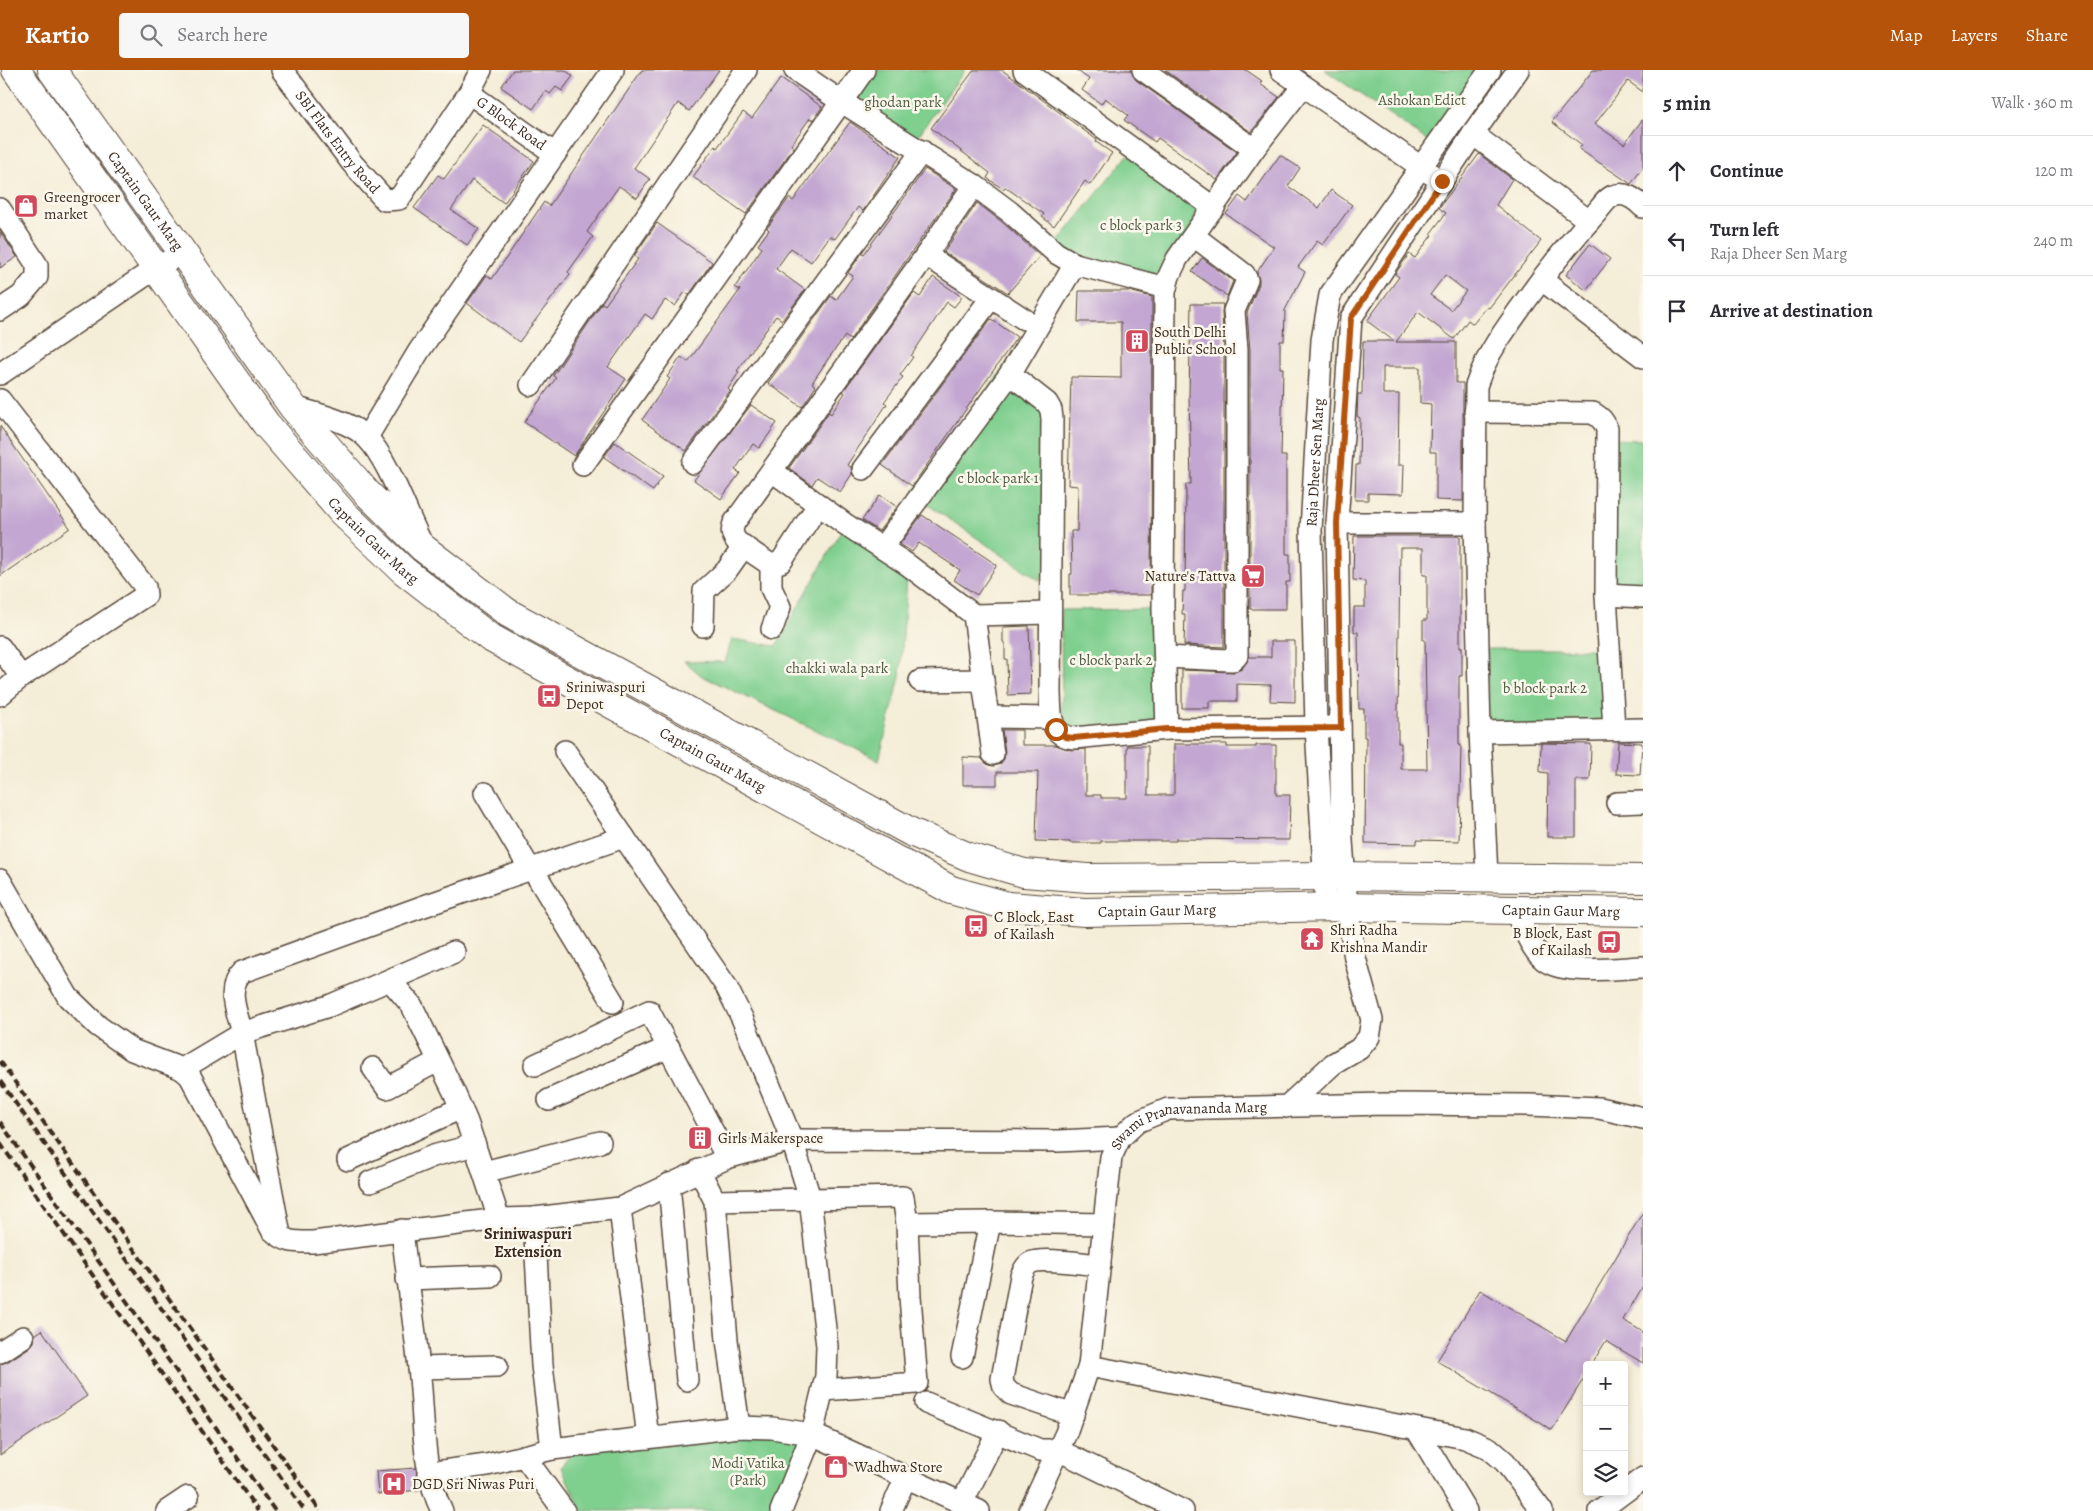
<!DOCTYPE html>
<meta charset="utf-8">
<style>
body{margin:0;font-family:Alegreya,serif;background:#f7f7f7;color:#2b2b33}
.controls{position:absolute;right:15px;bottom:15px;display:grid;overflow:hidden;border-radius:5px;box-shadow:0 2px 8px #0003}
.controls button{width:45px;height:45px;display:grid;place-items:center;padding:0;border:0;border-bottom:1px solid #e1e1e2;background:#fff;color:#2b2b33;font:25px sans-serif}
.stop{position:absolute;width:15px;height:15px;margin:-11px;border:4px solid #b45309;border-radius:50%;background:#fff}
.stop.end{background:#b45309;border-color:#fff;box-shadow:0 1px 5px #0008}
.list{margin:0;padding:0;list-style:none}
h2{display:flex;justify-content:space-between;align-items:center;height:65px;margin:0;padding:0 20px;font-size:21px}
h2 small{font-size:16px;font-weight:400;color:#7c7c81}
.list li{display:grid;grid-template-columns:32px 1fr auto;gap:15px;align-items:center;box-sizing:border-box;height:70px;padding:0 20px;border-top:1px solid #e1e1e2}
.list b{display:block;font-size:19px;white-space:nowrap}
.list p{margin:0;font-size:16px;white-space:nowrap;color:#7c7c81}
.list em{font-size:16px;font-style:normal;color:#7c7c81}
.icon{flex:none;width:28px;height:28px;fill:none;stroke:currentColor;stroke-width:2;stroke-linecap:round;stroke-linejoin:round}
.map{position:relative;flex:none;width:1643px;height:1441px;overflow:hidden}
header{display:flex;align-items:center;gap:30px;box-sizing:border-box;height:70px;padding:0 25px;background:#b45309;color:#fff}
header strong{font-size:24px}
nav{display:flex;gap:28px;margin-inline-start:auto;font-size:18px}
.search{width:350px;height:45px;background:#f7f7f7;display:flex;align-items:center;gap:12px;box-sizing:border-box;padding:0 18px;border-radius:5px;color:#7c7c81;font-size:19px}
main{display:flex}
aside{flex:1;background:#fff}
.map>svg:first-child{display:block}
.green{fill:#7fcf8f;stroke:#5d7c56}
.building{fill:#c3a7d2;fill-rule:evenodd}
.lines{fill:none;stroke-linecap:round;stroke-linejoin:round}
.minor-casing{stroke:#57473a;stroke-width:24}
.major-casing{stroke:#57473a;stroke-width:30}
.minor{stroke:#fff;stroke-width:21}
.major{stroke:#fff;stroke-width:28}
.rail{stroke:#3b2a1e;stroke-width:4;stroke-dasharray:8 4;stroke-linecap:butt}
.route{stroke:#b45309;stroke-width:6}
.labels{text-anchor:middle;stroke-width:5;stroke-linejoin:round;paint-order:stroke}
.park-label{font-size:15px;fill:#4f5c40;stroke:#fbf7ec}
.street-label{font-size:15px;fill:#3b2a1e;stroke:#fbf7ec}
.poi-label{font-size:15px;fill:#3b2a1e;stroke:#fbf7ec;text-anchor:start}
.neighbourhood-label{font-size:16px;font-weight:bold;fill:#3b2a1e;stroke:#fbf7ec}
</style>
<header>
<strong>Kartio</strong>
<div class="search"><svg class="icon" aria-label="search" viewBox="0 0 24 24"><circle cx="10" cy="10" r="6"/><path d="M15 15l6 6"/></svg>Search here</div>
<nav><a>Map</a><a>Layers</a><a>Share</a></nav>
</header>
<main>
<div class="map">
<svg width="1643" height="1441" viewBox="0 0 1643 1441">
<rect width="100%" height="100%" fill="#fbf7ec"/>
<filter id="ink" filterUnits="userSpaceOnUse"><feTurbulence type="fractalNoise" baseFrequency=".02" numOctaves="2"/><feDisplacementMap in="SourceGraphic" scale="10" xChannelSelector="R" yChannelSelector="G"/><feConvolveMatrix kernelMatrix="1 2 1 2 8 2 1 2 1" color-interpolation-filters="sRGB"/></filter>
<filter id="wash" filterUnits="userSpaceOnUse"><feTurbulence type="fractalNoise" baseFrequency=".0096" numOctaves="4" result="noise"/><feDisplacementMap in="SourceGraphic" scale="20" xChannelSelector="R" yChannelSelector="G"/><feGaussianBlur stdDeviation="1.12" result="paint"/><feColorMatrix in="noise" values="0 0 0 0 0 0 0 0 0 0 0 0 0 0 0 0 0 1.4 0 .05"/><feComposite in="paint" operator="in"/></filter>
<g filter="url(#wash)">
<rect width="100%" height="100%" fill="#f4edd7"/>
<g class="green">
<polygon points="861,0 965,0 911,76 841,28"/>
<polygon points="1325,0 1483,0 1431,73"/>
<polygon points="1128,85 1214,138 1167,213 1053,178"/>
<polygon points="1009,291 1054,331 1054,500 1039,510 912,424"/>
<polygon points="1606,369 1643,370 1643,532 1611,531"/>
<polygon points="845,454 908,495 900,607 879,690 702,606 684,591 725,592 732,569 776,576"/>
<polygon points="1163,539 1158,653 1062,661 1061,540"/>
<polygon points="1487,579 1600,579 1605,656 1487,657"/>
<polygon points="767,1360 807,1373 777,1441 582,1441 561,1397 576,1377"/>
</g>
<g id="blocks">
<g class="building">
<polygon points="513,0 565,0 573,6 562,21 556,17 550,24 546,21 533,39 501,17"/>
<polygon points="642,0 719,0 689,41 678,33 634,98 650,109 637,128 619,116 587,162 593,167 568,202 570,204 519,272 467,233 487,205 492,209 544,132 549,136"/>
<polygon points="974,0 1002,0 1097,70 1096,72 1112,83 1090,115 1085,111 1054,156 1042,147 1044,144 1005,117 1003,119 987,108 990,103 931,58"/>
<polygon points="1076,0 1131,0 1136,10 1237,82 1217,110 1158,68 1155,72 1124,50 1128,45 1105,28 1101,34 1082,20 1089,9"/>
<polygon points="1165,0 1246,0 1262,11 1260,14 1279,27 1251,62"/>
<polygon points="1593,0 1643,0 1643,22 1628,11 1595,54 1624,74 1643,49 1643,97 1631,114 1579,79 1582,75 1552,52"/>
<polygon points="781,8 822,37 813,50 810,48 791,75 794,77 746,144 693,107 715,76 717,78 743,42 752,48"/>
<polygon points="850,52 900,87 863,141 858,137 835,169 830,166 811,192 791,178 776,199 805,220 782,250 776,246 737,301 739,302 728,319 730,321 686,381 642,350 670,309 667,307 681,287 688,292 740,220 735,217 762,178 758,175 769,160 767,158 789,128 793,131"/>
<polygon points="483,55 534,91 504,133 472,110 451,140 479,159 467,175 414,138 438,105 444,109"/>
<path d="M1479,84L1512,109L1496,135L1541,171L1489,238L1487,237L1473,254L1468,250L1454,269L1418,242L1396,272H1456V313H1463V431L1436,430V382H1430L1431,334L1420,333V297H1383V324H1399L1398,395H1404L1403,424L1368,423V430H1355L1356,395H1359L1360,348L1357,346L1358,324H1362L1363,271H1394L1367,251L1399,207L1395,204L1409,184L1415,188L1432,165L1430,164L1446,143L1439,138ZM1445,205L1466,221L1451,240L1430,225Z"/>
<polygon points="1280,85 1300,98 1288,116 1319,138 1331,120 1352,135 1323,175 1317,171 1298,197 1305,202 1285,240 1284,271 1280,271 1280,298 1283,298 1281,386 1286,386 1286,484 1290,484 1290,512 1286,512 1286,539 1250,539 1250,280 1247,243 1259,214 1259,209 1257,202 1274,177 1226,144 1239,126 1247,132"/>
<polygon points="925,99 956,119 850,270 845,266 828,289 812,313 816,316 802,337 768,313 831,226 836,230 853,206 848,203 862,183 864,184"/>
<polygon points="977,133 1002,152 1040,186 1008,223 944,182"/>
<polygon points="657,153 712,192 689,225 685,222 675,236 665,230 652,249 645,244 608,297 626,309 574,386 524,352 556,308 553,306 602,233 605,235 638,189 634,186"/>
<polygon points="0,162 17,187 0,198"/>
<polygon points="1590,174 1610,189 1586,220 1566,205"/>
<polygon points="1202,188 1233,211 1227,226 1192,202"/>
<polygon points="933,207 962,227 954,237 947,232 911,286 913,287 900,305 903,307 884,332 887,334 847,395 851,397 852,404 840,422 817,407 812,415 789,398 829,342 831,344 845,323 843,322 847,316 914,223 920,227"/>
<polygon points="1079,221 1129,221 1152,227 1151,525 1070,525 1070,504 1072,504 1071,461 1077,461 1078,416 1068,415 1071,307 1121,308 1121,252 1078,252"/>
<polygon points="1191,234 1223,234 1222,242 1224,280 1224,577 1184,575 1185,544 1182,544 1183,521 1185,521 1186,414 1191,414 1189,326"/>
<polygon points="991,249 1017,267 912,416 882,395"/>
<polygon points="751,335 777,353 759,378 753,374 735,400 740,403 721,429 694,410"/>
<polygon points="0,356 70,458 0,506"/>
<polygon points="615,372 663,406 653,421 604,387"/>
<polygon points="880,425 897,437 879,461 862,450"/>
<polygon points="922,445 997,495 977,525 954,510 960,500 919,473 912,482 900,474"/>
<path d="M1354,466H1460V577H1462V606H1459V675H1461L1459,771L1417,770V774L1365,773L1366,667H1364V639H1359L1358,562H1354V537H1365V511L1353,510ZM1400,478H1423V505H1427V550H1423V570H1425L1427,699H1401V673H1398V645Z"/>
<polygon points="1029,556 1031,624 1008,625 1007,589 1005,589 1005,572 1003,572 1003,557"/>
<polygon points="1271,571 1295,571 1295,632 1270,631 1271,615 1237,614 1237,631 1209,631 1209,638 1182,638 1182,600 1234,602 1242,599 1249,587 1271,587"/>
<polygon points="1002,660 1022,660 1022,675 1056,675 1071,680 1086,679 1086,725 1101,725 1101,728 1127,728 1127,676 1148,676 1148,725 1174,725 1174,674 1227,674 1227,677 1256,677 1256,675 1276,675 1276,725 1290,725 1289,770 1176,769 1176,771 1101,771 1101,773 1070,773 1070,772 1036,771 1038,702 997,702 997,715 963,715 963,687 981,688 988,695 994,696 1000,694 1004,689 1005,682"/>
<polygon points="1618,672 1642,673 1640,705 1616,704"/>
<polygon points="1541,673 1591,674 1590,710 1576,710 1576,767 1547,767 1548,703 1540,702"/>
<polygon points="1643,1142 1643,1216 1623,1250 1643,1262 1643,1293 1606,1271 1591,1295 1587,1295 1587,1303 1552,1360 1437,1291 1480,1220 1566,1271"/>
<polygon points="42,1260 87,1326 0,1385 0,1294 7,1292 30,1277 34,1272 35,1265"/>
<polygon points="416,1398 419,1420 378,1424 376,1401"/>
</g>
</g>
</g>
<g filter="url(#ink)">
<use href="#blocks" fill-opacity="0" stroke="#57473a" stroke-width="1"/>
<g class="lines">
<defs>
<g id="minor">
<path id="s1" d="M282,0L352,93L385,130L399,129L469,23L481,0"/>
<polyline points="795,0 842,32 974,115 1010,142 1056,183 1075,194 1166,218"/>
<polyline points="1024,0 1214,138"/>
<polyline points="1143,0 1254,79"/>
<polyline points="1281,0 1431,104"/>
<path id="s2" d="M469,23L555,84"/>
<polyline points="1473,64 1589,151"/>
<polyline points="0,139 37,195 37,207 21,226 0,240"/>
<polyline points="926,185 1024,249"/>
<polyline points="1542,210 1643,287"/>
<polyline points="0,304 156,198 182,183"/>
<path d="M1010,304L1047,333L1051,340L1052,349L1050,622C1051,642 1048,666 1074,668L1167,659L1329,657"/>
<polyline points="531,315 746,0"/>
<polyline points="0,330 145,517 146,525 21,607 0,625"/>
<path d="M293,337C314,343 351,351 367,368C387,388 406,441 419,468"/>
<path d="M1475,342L1593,343C1601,348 1604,351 1607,359L1606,525L1614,659"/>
<polyline points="367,367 419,281 613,0"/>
<polyline points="693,393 922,81"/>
<polyline points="583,395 864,0"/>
<polyline points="863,399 991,228"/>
<polyline points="772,401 845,454 908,495 974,545 1050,543"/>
<path d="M818,435L781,492L771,495L737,472C732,465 731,461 734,453L926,185L974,115"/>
<polyline points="1337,453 1475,453"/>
<polyline points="882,478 1010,304 1075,194"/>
<polyline points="771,495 771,518 780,537 772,559"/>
<polyline points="1606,525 1643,527"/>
<polyline points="974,545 993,684"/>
<polyline points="703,556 704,521 727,500 744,476"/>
<polyline points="0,577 21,607"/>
<polyline points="1165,587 1229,590 1233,590 1237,586 1237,280 1234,241 1247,210 1244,204 1194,166"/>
<polyline points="920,611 983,610"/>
<polyline points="988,647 1051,648"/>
<polyline points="1167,659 1163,539 1165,221 1169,206 1177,189 1254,79 1303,16"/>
<polyline points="1480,662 1643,659"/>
<polyline points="565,681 726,916 742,948 792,1070 810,1128 827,1276 826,1306 812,1364 781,1441"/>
<polyline points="485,723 530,799"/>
<polyline points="1617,733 1643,732"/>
<polyline points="532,798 613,932"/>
<path d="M1487,806L1480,662L1475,453L1476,316C1481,301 1488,286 1497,272C1527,227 1561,182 1597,142C1601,137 1607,128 1613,126C1625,121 1635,129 1643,137"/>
<path d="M0,810L68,927L98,956L132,980L182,999L190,1006L272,1160C286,1173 295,1172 313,1172L499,1149L534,1148L620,1138L727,1088L792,1070L1058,1071L1120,1068"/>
<path id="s3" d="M1326,837L1316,656L1311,460L1322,270L1330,225L1490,0"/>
<path d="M1515,841C1522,855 1531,878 1542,888C1559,906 1618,898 1643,897"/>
<polyline points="390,910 412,936 454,1022 467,1052 499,1149"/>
<polyline points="535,995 649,941 727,1088"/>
<polyline points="373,998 387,1018 438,991"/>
<polyline points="182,999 242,963 329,936 454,882"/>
<polyline points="549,1030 669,977"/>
<polyline points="1286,1037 1333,994 1359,979 1369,967 1372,950 1355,888 1347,837 1342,771 1337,453 1351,248 1473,64 1518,0"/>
<polyline points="348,1090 461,1038"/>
<polyline points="699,1100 715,1131 727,1270 739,1357"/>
<polyline points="484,1102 600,1072"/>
<polyline points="370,1112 433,1086 475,1075"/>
<polyline points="669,1114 687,1310"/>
<polyline points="715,1131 903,1127 907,1153 910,1227 917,1313 823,1320"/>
<polyline points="620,1138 648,1368"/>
<polyline points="534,1148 542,1295 552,1379"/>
<polyline points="907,1153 990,1152 1104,1154"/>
<path d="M279,1160L242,963C237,943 225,919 242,902L424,836L624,767"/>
<path d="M402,1160C407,1206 414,1252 419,1298C425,1346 420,1397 442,1441"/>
<polyline points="407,1209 490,1206"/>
<polyline points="0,1282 23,1267"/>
<polyline points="962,1287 990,1152"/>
<polyline points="1089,1296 1465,1368 1489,1378 1505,1392 1542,1441"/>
<polyline points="419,1298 497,1296"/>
<polyline points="926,1333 1040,1380 1058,1380 1183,1441"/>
<path d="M1073,1345L1011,1324L1004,1317L1002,1309L1021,1206C1023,1202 1025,1196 1030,1193C1041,1187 1086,1194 1100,1195"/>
<polyline points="1417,1360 1466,1441"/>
<polyline points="524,1386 564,1441"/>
<polyline points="428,1403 487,1395 552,1379 739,1357 772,1358 812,1364 979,1441"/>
<polyline points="962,1433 998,1361"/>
<polyline points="167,1441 188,1427"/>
<polyline points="891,1441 906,1407"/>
<path id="s4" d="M1030,1441L1066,1363L1089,1296L1111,1087L1120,1068L1137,1052L1168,1039L1386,1034L1529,1035L1599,1038L1643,1048"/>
<polyline points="1599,1441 1643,1408"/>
</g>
<g id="major">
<path id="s5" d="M16,0L266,354L342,442L403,500L489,567L951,820L1008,836L1084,842L1340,837L1643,842"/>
<path id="s6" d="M52,0L293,337L367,423L423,478L508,543L911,762L969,787L1024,803L1088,808L1333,806L1643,809"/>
</g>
</defs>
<use href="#minor" class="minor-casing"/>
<use href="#major" class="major-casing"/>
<use href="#minor" class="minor"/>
<use href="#major" class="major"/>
<g class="rail">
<polyline points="0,991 320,1441"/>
<polyline points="0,1011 305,1441"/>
<polyline points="0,1052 275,1441"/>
<polyline points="0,1073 258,1441"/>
</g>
</g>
</g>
<g class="lines" filter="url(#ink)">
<polyline class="route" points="1056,659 1065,667 1074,668 1167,659 1341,658 1337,453 1351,248 1442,111"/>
</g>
<defs>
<symbol id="shop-square" viewBox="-11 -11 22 22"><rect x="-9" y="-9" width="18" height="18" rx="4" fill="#d1495b" stroke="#fbf7ec"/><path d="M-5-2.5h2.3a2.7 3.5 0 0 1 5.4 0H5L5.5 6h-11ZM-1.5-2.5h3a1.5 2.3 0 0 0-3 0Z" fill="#fff"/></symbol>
<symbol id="building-square" viewBox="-11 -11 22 22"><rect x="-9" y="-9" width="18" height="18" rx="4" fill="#d1495b" stroke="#fbf7ec"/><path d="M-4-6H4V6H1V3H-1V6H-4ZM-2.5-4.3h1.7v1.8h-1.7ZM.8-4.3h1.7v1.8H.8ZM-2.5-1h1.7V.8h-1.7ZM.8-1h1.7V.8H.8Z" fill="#fff"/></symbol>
<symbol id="supermarket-square" viewBox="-11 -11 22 22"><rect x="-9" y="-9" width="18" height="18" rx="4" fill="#d1495b" stroke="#fbf7ec"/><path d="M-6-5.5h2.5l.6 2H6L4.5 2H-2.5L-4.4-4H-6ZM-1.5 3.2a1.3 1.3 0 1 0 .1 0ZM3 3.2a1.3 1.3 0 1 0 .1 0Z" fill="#fff"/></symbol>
<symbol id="bus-square" viewBox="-11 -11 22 22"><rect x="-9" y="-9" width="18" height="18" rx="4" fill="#d1495b" stroke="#fbf7ec"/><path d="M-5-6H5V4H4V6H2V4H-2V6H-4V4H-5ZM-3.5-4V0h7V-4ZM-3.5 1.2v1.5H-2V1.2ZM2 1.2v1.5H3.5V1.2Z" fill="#fff"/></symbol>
<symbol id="temple-square" viewBox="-11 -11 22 22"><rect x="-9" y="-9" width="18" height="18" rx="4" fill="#d1495b" stroke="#fbf7ec"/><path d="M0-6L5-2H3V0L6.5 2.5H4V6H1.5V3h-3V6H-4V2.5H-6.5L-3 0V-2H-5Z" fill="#fff"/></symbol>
<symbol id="hospital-square" viewBox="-11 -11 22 22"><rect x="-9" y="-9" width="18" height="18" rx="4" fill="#d1495b" stroke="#fbf7ec"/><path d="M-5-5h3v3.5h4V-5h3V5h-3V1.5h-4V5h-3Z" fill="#fff"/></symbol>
</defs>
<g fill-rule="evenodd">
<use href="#shop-square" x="12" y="122" width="28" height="28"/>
<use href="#building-square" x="1123" y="257" width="28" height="28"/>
<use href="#supermarket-square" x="1239" y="492" width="28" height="28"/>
<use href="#bus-square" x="535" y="612" width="28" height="28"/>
<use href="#bus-square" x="962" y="842" width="28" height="28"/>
<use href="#temple-square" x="1298" y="855" width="28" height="28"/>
<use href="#bus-square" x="1595" y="858" width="28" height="28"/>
<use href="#building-square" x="686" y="1054" width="28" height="28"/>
<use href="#shop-square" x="822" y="1383" width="28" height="28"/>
<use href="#hospital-square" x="380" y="1400" width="28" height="28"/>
</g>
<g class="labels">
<g class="park-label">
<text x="1422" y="35">Ashokan Edict</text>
<text x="903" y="37">ghodan park</text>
<text x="1141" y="160">c block park 3</text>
<text x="998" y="413">c block park 1</text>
<text x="1111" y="595">c block park 2</text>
<text x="837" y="603">chakki wala park</text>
<text x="1545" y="623">b block park 2</text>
<text x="748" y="1398">Modi Vatika<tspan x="748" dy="17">(Park)</tspan></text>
</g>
<g class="street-label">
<text dy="5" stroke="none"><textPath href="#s2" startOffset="52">G Block Road</textPath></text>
<text dy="5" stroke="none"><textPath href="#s1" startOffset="91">SBI Flats Entry Road</textPath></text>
<text dy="5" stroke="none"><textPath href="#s6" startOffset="161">Captain Gaur Marg</textPath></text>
<text dy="5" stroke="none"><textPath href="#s3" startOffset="445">Raja Dheer Sen Marg</textPath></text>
<text dy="5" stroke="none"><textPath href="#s5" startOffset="592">Captain Gaur Marg</textPath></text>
<text dy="5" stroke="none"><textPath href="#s5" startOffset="998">Captain Gaur Marg</textPath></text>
<text dy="5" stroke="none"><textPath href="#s5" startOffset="1478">Captain Gaur Marg</textPath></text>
<text dy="5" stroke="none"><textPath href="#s5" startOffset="1882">Captain Gaur Marg</textPath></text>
<text dy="5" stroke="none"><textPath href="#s4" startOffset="460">Swami Pranavananda Marg</textPath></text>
</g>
<g class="poi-label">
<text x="44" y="132">Greengrocer<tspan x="44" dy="17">market</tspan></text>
<text x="1154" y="267">South Delhi<tspan x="1154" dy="17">Public School</tspan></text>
<text x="1236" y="511" text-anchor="end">Nature's Tattva</text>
<text x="566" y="622">Sriniwaspuri<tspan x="566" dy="17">Depot</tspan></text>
<text x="994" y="852">C Block, East<tspan x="994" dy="17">of Kailash</tspan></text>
<text x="1330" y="865">Shri Radha<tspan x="1330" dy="17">Krishna Mandir</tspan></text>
<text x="1592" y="868" text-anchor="end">B Block, East<tspan x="1592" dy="17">of Kailash</tspan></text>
<text x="718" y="1073">Girls Makerspace</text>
<text x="854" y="1402">Wadhwa Store</text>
<text x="412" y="1419">DGD Sri Niwas Puri</text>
</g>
<g class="neighbourhood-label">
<text x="528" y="1169">Sriniwaspuri<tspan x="528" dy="18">Extension</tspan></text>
</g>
</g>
</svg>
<div class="controls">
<button>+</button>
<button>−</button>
<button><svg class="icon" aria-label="layers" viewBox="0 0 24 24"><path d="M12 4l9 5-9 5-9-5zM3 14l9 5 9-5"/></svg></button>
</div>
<div class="stop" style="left:1056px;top:659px"></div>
<div class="stop end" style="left:1442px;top:111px"></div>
</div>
<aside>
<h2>5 min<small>Walk · 360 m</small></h2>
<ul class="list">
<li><svg class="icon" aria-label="ahead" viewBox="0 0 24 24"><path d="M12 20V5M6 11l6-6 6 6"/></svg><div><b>Continue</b></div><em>120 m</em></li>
<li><svg class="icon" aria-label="left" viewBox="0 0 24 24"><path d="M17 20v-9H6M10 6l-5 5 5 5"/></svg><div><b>Turn left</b><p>Raja Dheer Sen Marg</p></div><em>240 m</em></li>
<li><svg class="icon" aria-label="arrive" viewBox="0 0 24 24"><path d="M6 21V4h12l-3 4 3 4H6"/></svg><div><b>Arrive at destination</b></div></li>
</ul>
</aside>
</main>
